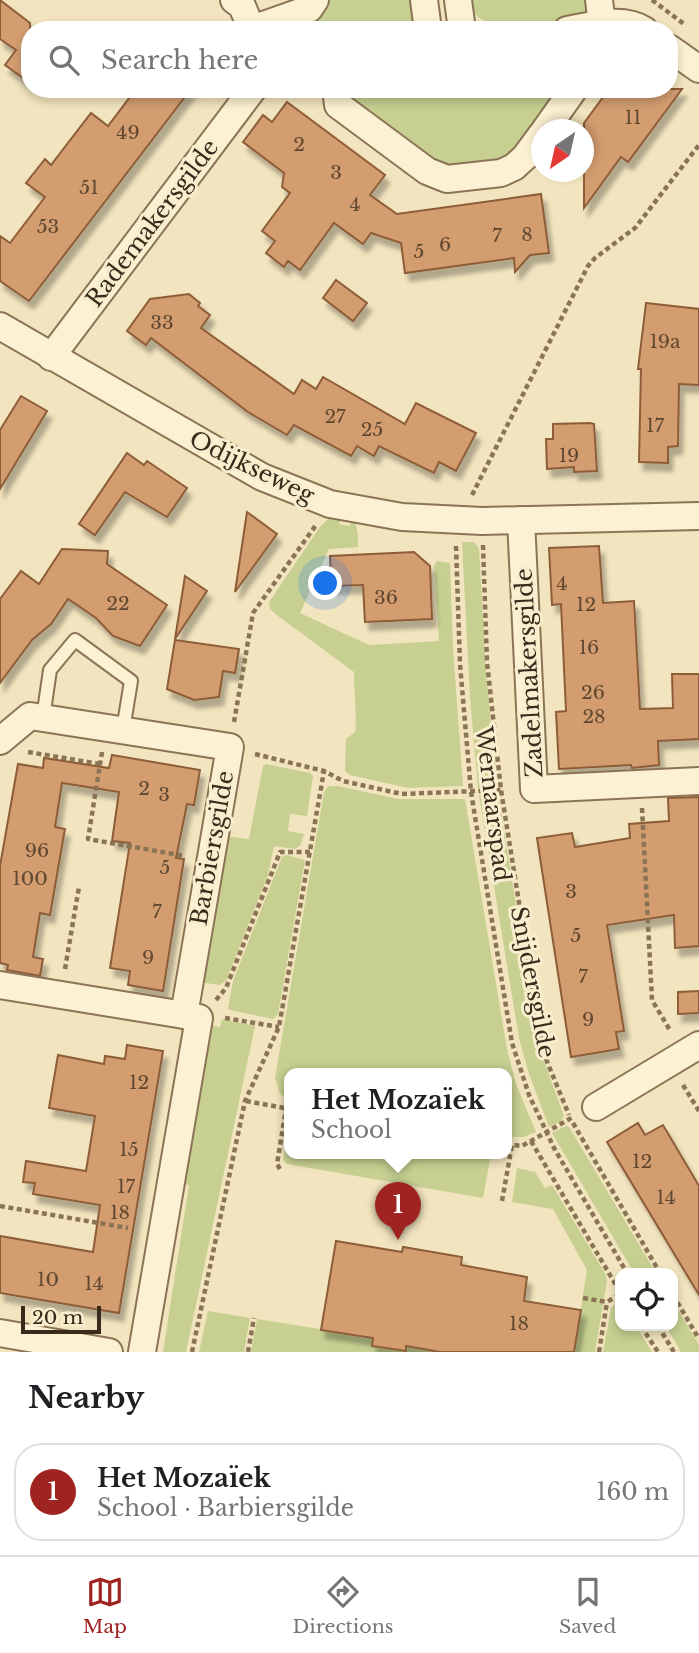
<!DOCTYPE html>
<meta charset="utf-8">
<style>
body{margin:0;font-family:"Libre Baskerville",serif;background:#f6f6f6;color:#202124}
.controls{position:absolute;right:21px;bottom:21px;display:grid;overflow:hidden;border-radius:14px;box-shadow:0 4px 10px #0003}
.controls button{width:63px;height:63px;display:grid;place-items:center;padding:0;border:0;border-bottom:2px solid #e0e0e0;background:#fff;color:#202124;font:35px sans-serif}
.compass{position:absolute;left:531px;top:119px;width:63px;height:63px;border-radius:50%;background:#fff;box-shadow:0 4px 10px #0003;rotate:214deg}
.scale{position:absolute;left:21px;bottom:18px;width:80px;box-sizing:border-box;padding-left:7px;border:4px solid #392b1b;border-top:0;font-size:19px;line-height:24px;white-space:nowrap;color:#392b1b;-webkit-text-stroke:5px #f8eece;paint-order:stroke}
.you{position:absolute;left:326px;top:584px;width:24px;height:24px;margin:-18px;border:5px solid #fff;border-radius:50%;background:#1a73e8;box-shadow:0 0 0 10px #1a73e833}
.badge{display:grid;place-items:center;width:46px;height:46px;border-radius:50%;background:#9f2320;color:#fff;font-size:23px;font-weight:700}
.pin{position:absolute;translate:-50% -58px;filter:drop-shadow(0 2px 4px #0008)}
.pin::after{content:'';position:absolute;top:37px;width:24px;height:21px;background:inherit;clip-path:polygon(0 0,100% 0,50% 100%)}
.popup{position:absolute;left:284px;top:1068px;width:228px;height:91px;box-sizing:border-box;display:grid;place-content:center;border-radius:14px;background:#fff;filter:drop-shadow(0 2px 5px #0005);font-size:23px;white-space:nowrap;color:#757577}
.popup b{font-size:26px;color:#202124}
.popup::after{content:'';position:absolute;left:50%;top:100%;margin-left:-14px;border:14px solid transparent;border-top-color:#fff}
.list{margin:0;padding:0;list-style:none}
h2{display:flex;justify-content:space-between;align-items:center;height:91px;margin:0;padding:0 28px;font-size:30px}
h2 small{font-size:23px;font-weight:400;color:#757577}
.list li{display:grid;grid-template-columns:46px 1fr auto;gap:21px;align-items:center;box-sizing:border-box;height:98px;margin:0 14px 14px;padding:0 14px;border:2px solid #e0e0e0;border-radius:28px}
.list b{display:block;font-size:26px;white-space:nowrap}
.list p{margin:0;font-size:23px;white-space:nowrap;color:#757577}
.list em{font-size:23px;font-style:normal;color:#757577}
.icon{flex:none;width:38px;height:38px;fill:none;stroke:currentColor;stroke-width:2;stroke-linecap:round;stroke-linejoin:round}
.map{position:relative;flex:none;width:699px;height:1352px;overflow:hidden}
.search{position:absolute;background:#fff;box-shadow:0 4px 10px #0003;left:21px;right:21px;top:21px;height:77px;display:flex;align-items:center;gap:18px;box-sizing:border-box;padding:0 24px;border-radius:28px;color:#757577;font-size:26px}
.sheet{height:203px;background:#fff}
nav{display:flex;justify-content:space-around;align-items:center;box-sizing:border-box;height:98px;border-top:2px solid #e0e0e0;background:#fff;font-size:19px;color:#757577}
nav a{display:grid;justify-items:center;gap:4px}
nav .on{color:#9f2320}
.map>svg:first-child{display:block}
.green{fill:#c7d091}
.building{fill:#d39d70;stroke:#8d5d39;stroke-width:2;filter:url(#shadow)}
.lines{fill:none;stroke-linecap:round;stroke-linejoin:round}
.lane-casing{stroke:#8b7455;stroke-width:16}
.street-casing{stroke:#8b7455;stroke-width:30}
.path{stroke:#8b7455;stroke-width:4.5;stroke-dasharray:5 3.5;stroke-linecap:butt}
.lane{stroke:#fcf1d2;stroke-width:12}
.street{stroke:#fcf1d2;stroke-width:26}
.labels{text-anchor:middle;stroke-width:6;stroke-linejoin:round;paint-order:stroke}
.number-label{font-size:19px;fill:#604830}
.street-label{font-size:23px;fill:#392b1b;stroke:#f8eece}
</style>
<div class="map">
<svg width="699" height="1352" viewBox="0 0 699 1352">
<defs>
<filter id="shadow"><feDropShadow dx="4.5" dy="8" stdDeviation="2" flood-color="#0004"/></filter>
</defs>
<rect width="100%" height="100%" fill="#f2e4be"/>
<g class="green">
<polygon points="324,0 417,0 415,17 408,30 271,30"/>
<path d="M467,0H590L588,16C554,20 480,44 467,0Z"/>
<polygon points="374,89 566,89 509,162 450,172 348,105 347,94 350,93"/>
<path d="M332,515L341,516L339,524L350,526L352,519C359,527 358,537 358,547L329,549L300,613L369,645L439,641L434,566L437,561L450,563L453,648L463,786L408,788L350,775L345,771L346,739L355,732C357,717 354,689 354,672L278,616L270,609L269,602L320,527Z"/>
<polygon points="462,542 474,542 479,549 486,672 497,783 495,786 478,788 470,698"/>
<polygon points="266,764 310,773 313,776 307,816 290,814 288,831 304,834 300,846 295,849 274,846 268,875 226,981 219,985 199,982 224,836 249,839 263,766"/>
<polygon points="329,786 338,786 398,799 465,799 507,1049 516,1084 536,1132 524,1137 507,1137 506,1074 290,1074 289,1101 280,1094 275,1078 324,792"/>
<polygon points="479,795 497,795 499,800 539,1047 564,1116 561,1121 549,1127 529,1074 519,1038"/>
<polygon points="286,855 305,860 278,1014 273,1019 234,1011 228,1009 233,981 282,857"/>
<polygon points="222,1019 255,1026 186,1352 163,1352 189,1185 176,1182 209,1025 220,1027"/>
<polygon points="566,1126 569,1127 656,1273 634,1273 552,1133"/>
<polygon points="289,1127 290,1154 491,1154 483,1198 287,1164 283,1160"/>
<polygon points="517,1168 535,1172 545,1188 552,1185 606,1275 607,1281 595,1352 574,1352 587,1270 553,1209 512,1202"/>
<polygon points="673,1301 699,1345 699,1352 681,1352 666,1326 673,1326"/>
<polygon points="615,1304 620,1306 620,1326 636,1326 652,1352 603,1352 611,1308"/>
<polygon points="208,1311 250,1318 244,1352 199,1352"/>
<polygon points="257,1319 357,1335 374,1331 372,1346 405,1351 406,1346 440,1352 251,1352"/>
</g>
<g class="building">
<polygon points="0,0 30,23 30,83 5,65 16,50 0,39"/>
<polygon points="136,89 191,89 29,301 0,281 0,236 10,243 45,197 26,183 45,159 51,165 91,113 108,126"/>
<polygon points="609,89 682,89 628,162 621,157 584,208 584,123"/>
<polygon points="287,102 385,175 370,195 397,214 541,194 549,253 530,255 515,272 514,258 405,273 401,243 371,233 363,244 334,223 300,270 288,261 284,267 266,253 275,241 262,231 290,193 282,187 284,173 243,142 263,115 272,122"/>
<polygon points="336,280 367,303 353,321 323,298"/>
<polygon points="189,294 200,303 198,306 210,315 201,328 294,394 302,380 316,389 323,377 405,424 416,403 476,433 456,471 439,462 434,473 379,446 374,456 357,446 351,456 294,425 287,435 248,412 151,338 146,345 127,331 150,299"/>
<polygon points="646,303 699,309 699,385 679,384 678,446 668,447 668,463 639,462 641,369 638,369"/>
<polygon points="21,396 47,411 0,489 0,430"/>
<polygon points="590,423 594,424 597,471 574,472 574,467 547,469 546,439 553,439 553,424"/>
<polygon points="127,453 144,465 147,461 187,488 167,517 125,492 95,535 79,524"/>
<polygon points="247,512 277,534 235,592"/>
<polygon points="599,546 603,603 634,601 640,709 673,708 672,674 699,674 699,739 658,741 659,765 632,768 631,765 559,769 556,712 566,711 561,604 552,605 549,548"/>
<polygon points="62,549 108,551 107,564 167,605 140,646 113,636 96,618 68,599 51,624 32,640 0,683 0,599 21,571 39,584"/>
<polygon points="414,552 430,566 432,619 365,622 363,585 331,586 330,556"/>
<polygon points="185,576 207,591 175,639"/>
<polygon points="175,640 239,649 235,673 223,671 219,697 194,700 167,689"/>
<polygon points="112,755 200,770 194,805 187,804 176,858 184,859 163,991 128,985 130,971 110,968 130,843 112,841 119,792 62,783 55,827 65,829 63,840 50,915 40,913 33,957 43,959 40,976 7,970 8,965 0,963 0,866 18,764 43,768 44,758 109,768"/>
<polygon points="699,797 699,946 675,948 674,915 607,925 624,1031 616,1032 619,1049 571,1057 537,838 572,833 575,847 630,838 629,824 669,821 668,798"/>
<polygon points="699,991 699,1013 678,1014 678,992"/>
<polygon points="127,1045 163,1051 119,1313 0,1293 0,1236 93,1252 100,1205 33,1194 35,1183 23,1182 26,1161 86,1171 95,1116 49,1108 58,1055 104,1064 105,1056 125,1059"/>
<polygon points="638,1123 645,1135 663,1125 699,1186 699,1295 607,1142"/>
<polygon points="336,1241 402,1252 403,1247 462,1257 461,1265 527,1277 524,1301 581,1310 574,1352 440,1352 406,1346 406,1351 372,1346 373,1338 321,1330"/>
</g>
<g class="lines">
<defs>
<polyline id="lane" points="43,718 50,670 75,640 131,681 123,730"/>
<g id="street">
<polyline points="234,0 242,6 252,30"/>
<polyline points="424,0 428,30"/>
<polyline points="458,0 462,30"/>
<polyline points="599,0 602,25"/>
<polyline points="252,29 309,9 315,0"/>
<path d="M567,30C591,26 622,16 644,30"/>
<polyline points="669,48 699,69"/>
<polyline points="336,89 338,105 427,171 447,179 501,173 514,167 525,157 542,134"/>
<polyline points="545,130 574,89"/>
<polyline points="0,326 262,477 330,504 402,517 482,521 699,516"/>
<polyline points="51,357 253,89"/>
<polyline points="521,520 534,789 699,781"/>
<polyline points="0,741 30,716 230,747 184,1015 199,1018 142,1352"/>
<polyline points="0,985 184,1015"/>
<polyline points="596,1107 699,1045"/>
<polyline points="0,1333 109,1352"/>
</g>
</defs>
<use href="#lane" class="lane-casing"/>
<use href="#street" class="street-casing"/>
<g class="path">
<polyline points="652,0 684,24"/>
<polyline points="472,495 588,266 595,258 635,228 699,145"/>
<polyline points="483,545 487,662 501,790 540,1034 546,1059 569,1115"/>
<polyline points="456,546 460,664 471,792 512,1043 529,1095 554,1148 627,1273"/>
<polyline points="234,722 253,613 316,525"/>
<polyline points="28,752 100,764"/>
<polyline points="102,752 88,839 185,856"/>
<polyline points="255,754 324,771 343,781 402,794 502,790"/>
<polyline points="642,808 652,1000 671,1032"/>
<polyline points="65,969 79,887"/>
<polyline points="216,1000 226,988 280,852 310,852"/>
<polyline points="225,1018 279,1027"/>
<polyline points="683,1085 699,1111"/>
<polyline points="246,1101 290,1109"/>
<polyline points="573,1123 660,1273"/>
<polyline points="531,1141 620,1292"/>
<polyline points="506,1144 522,1146 573,1117"/>
<polyline points="280,1169 277,1164 286,1109"/>
<polyline points="502,1201 512,1145"/>
<polyline points="0,1206 128,1228"/>
<polyline points="673,1295 699,1339"/>
<polyline points="583,1298 607,1302 620,1294"/>
<polyline points="641,1326 658,1352"/>
<polyline points="658,1326 674,1352"/>
<polyline points="192,1352 245,1101 279,1027 324,771"/>
<polyline points="248,1352 254,1318"/>
<polyline points="599,1352 607,1302"/>
</g>
<use href="#lane" class="lane"/>
<use href="#street" class="street"/>
</g>
<g class="labels">
<g class="number-label">
<text x="633" y="124">11</text>
<text x="128" y="139">49</text>
<text x="299" y="151">2</text>
<text x="336" y="179">3</text>
<text x="89" y="194">51</text>
<text x="355" y="211">4</text>
<text x="48" y="233">53</text>
<text x="527" y="241">8</text>
<text x="497" y="242">7</text>
<text x="445" y="251">6</text>
<text x="419" y="258">5</text>
<text x="162" y="329">33</text>
<text x="665" y="348">19a</text>
<text x="335" y="423">27</text>
<text x="655" y="432">17</text>
<text x="372" y="436">25</text>
<text x="569" y="462">19</text>
<text x="562" y="590">4</text>
<text x="386" y="604">36</text>
<text x="118" y="610">22</text>
<text x="586" y="611">12</text>
<text x="589" y="654">16</text>
<text x="593" y="699">26</text>
<text x="594" y="723">28</text>
<text x="144" y="795">2</text>
<text x="164" y="801">3</text>
<text x="37" y="857">96</text>
<text x="165" y="874">5</text>
<text x="30" y="885">100</text>
<text x="571" y="898">3</text>
<text x="157" y="918">7</text>
<text x="576" y="942">5</text>
<text x="148" y="964">9</text>
<text x="583" y="983">7</text>
<text x="588" y="1026">9</text>
<text x="139" y="1089">12</text>
<text x="129" y="1156">15</text>
<text x="642" y="1168">12</text>
<text x="126" y="1193">17</text>
<text x="666" y="1204">14</text>
<text x="120" y="1219">18</text>
<text x="48" y="1286">10</text>
<text x="94" y="1290">14</text>
<text x="519" y="1330">18</text>
</g>
<g class="street-label">
<text transform="translate(152 223) rotate(-53)" y="8">Rademakersgilde</text>
<text transform="translate(252 467) rotate(26)" y="8">Odijkseweg</text>
<text transform="translate(529 673) rotate(-93)" y="8">Zadelmakersgilde</text>
<text transform="translate(493 804) rotate(83)" y="8">Wernaarspad</text>
<text transform="translate(212 848) rotate(-80)" y="8">Barbiersgilde</text>
<text transform="translate(533 982) rotate(79)" y="8">Snijdersgilde</text>
</g>
</g>
</svg>
<div class="controls">
<button><svg class="icon" aria-label="locate" viewBox="0 0 24 24"><circle cx="12" cy="12" r="6"/><path d="M12 2v4M12 18v4M2 12h4M18 12h4"/></svg></button>
</div>
<svg class="compass" viewBox="-18 -18 36 36"><path d="M0-13l5 13h-10z" fill="#e53935"/><path d="M0 13l5-13h-10z" fill="#757577"/></svg>
<div class="scale">20 m</div>
<div class="you"></div>
<div class="pin badge" style="left:398px;top:1240px">1</div>
<div class="popup"><b>Het Mozaïek</b>School</div>
<div class="search"><svg class="icon" aria-label="search" viewBox="0 0 24 24"><circle cx="10" cy="10" r="6"/><path d="M15 15l6 6"/></svg>Search here</div>
</div>
<section class="sheet">
<h2>Nearby<small></small></h2>
<ul class="list">
<li><span class="badge">1</span><div><b>Het Mozaïek</b><p>School · Barbiersgilde</p></div><em>160 m</em></li>
</ul>
</section>
<nav>
<a class="on"><svg class="icon" aria-label="map" viewBox="0 0 24 24"><path d="M3 6l6-2 6 2 6-2v14l-6 2-6-2-6 2zM9 4v14M15 6v14"/></svg>Map</a>
<a><svg class="icon" aria-label="directions" viewBox="0 0 24 24"><path d="M12 3l9 9-9 9-9-9zM9 14v-3h6M13 9l2 2-2 2"/></svg>Directions</a>
<a><svg class="icon" aria-label="saved" viewBox="0 0 24 24"><path d="M7 4h10v16l-5-4-5 4z"/></svg>Saved</a>
</nav>
